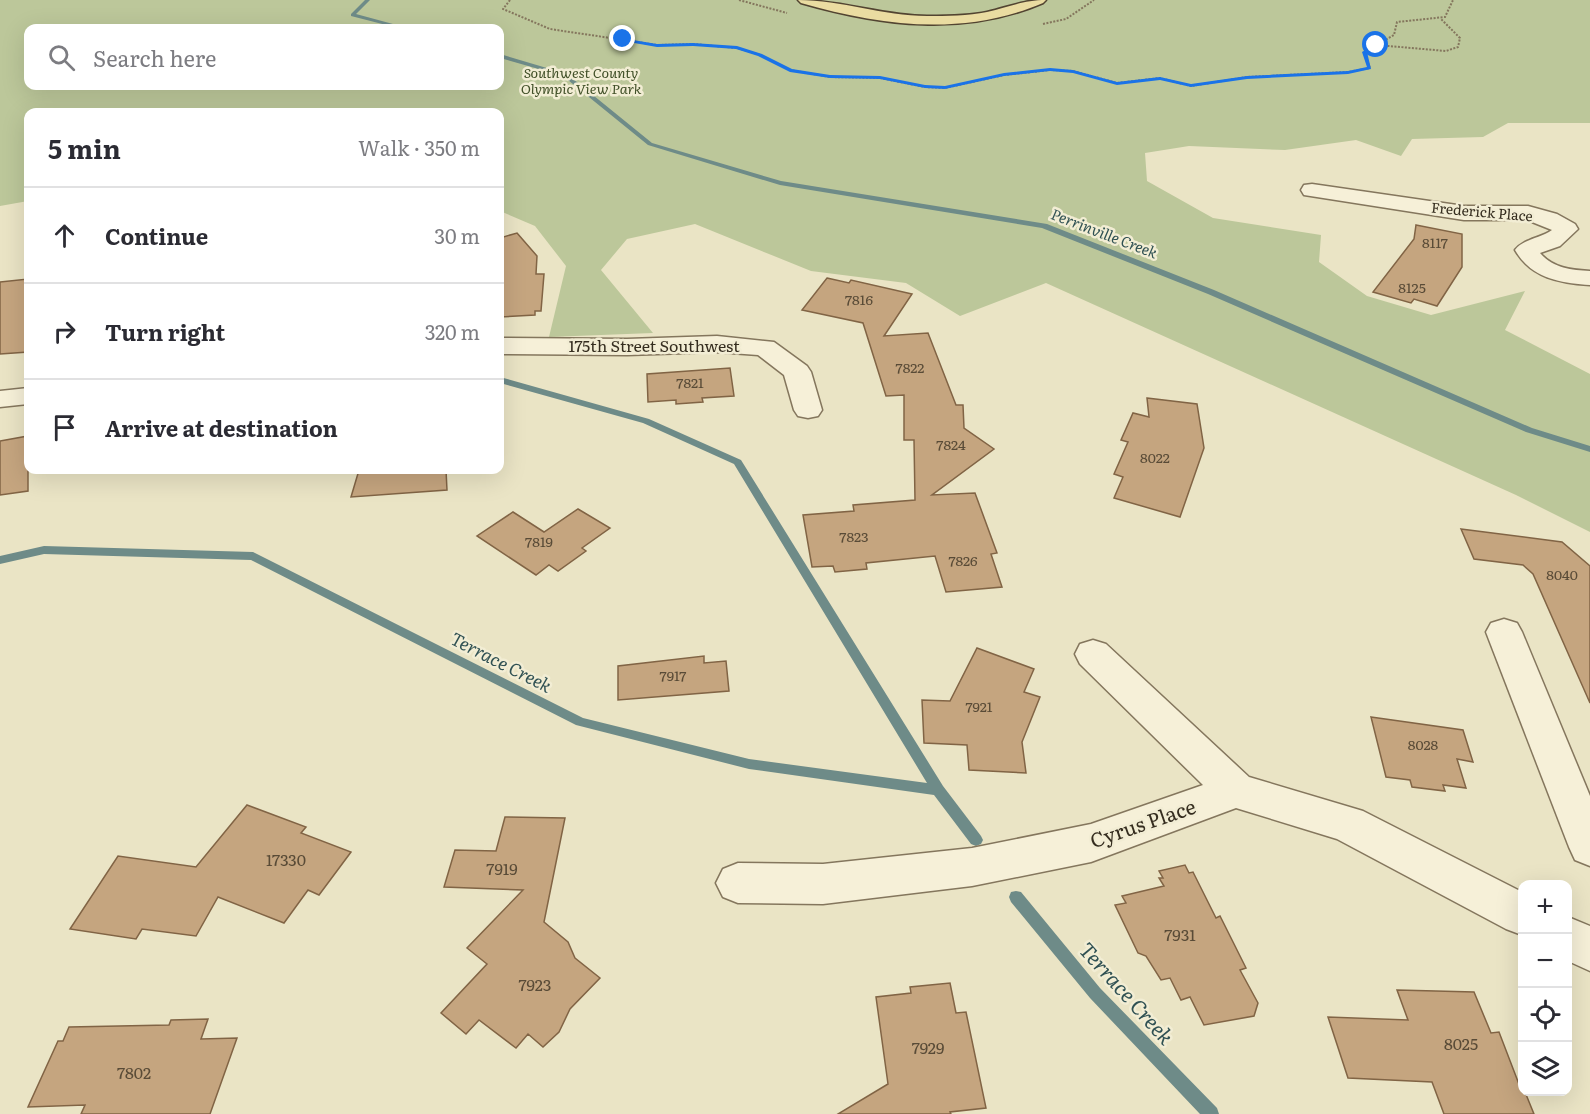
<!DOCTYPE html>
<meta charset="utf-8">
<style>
body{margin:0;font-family:Literata,serif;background:#f2f2f3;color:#2b2b33}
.controls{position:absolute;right:18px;bottom:18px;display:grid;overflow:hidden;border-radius:12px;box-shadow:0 6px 24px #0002}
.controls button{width:54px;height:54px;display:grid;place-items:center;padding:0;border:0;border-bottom:2px solid #e1e1e2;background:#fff;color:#2b2b33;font:30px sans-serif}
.stop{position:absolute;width:18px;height:18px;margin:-14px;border:4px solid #1a73e8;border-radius:50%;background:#fff}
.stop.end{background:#1a73e8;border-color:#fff;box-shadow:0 2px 6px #0008}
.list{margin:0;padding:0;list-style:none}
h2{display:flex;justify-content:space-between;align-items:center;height:78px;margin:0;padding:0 24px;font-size:26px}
h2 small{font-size:20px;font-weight:400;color:#7c7c81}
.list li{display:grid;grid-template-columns:39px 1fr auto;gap:18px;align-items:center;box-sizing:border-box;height:96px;padding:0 24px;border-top:2px solid #e1e1e2}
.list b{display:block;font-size:22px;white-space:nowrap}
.list em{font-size:20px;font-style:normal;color:#7c7c81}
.icon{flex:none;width:33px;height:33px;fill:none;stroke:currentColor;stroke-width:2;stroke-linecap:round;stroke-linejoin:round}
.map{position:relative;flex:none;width:1590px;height:1114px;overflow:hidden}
.search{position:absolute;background:#fff;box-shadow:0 6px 24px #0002;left:24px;top:24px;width:480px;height:66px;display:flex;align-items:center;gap:15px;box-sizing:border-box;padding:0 21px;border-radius:12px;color:#7c7c81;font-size:22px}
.panel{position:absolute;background:#fff;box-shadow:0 6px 24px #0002;left:24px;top:108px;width:480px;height:366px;border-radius:12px}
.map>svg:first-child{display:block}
.green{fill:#bcc79a;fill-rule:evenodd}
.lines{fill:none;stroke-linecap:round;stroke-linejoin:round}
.stream{fill:#6e8b88;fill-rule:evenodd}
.building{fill:#c5a57f;stroke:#816445;stroke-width:1.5}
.minor-casing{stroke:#84765d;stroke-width:3}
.major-casing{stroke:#524431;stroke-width:3}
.path{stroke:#84765d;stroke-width:2;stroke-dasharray:2 1.5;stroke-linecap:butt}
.minor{fill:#f6f0d8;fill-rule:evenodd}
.major{fill:#eadca1;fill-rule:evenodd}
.route{fill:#1a73e8}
.labels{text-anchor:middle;stroke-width:5;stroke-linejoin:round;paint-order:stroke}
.far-park-label{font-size:14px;font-style:italic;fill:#415028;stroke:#f2edd4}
.far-street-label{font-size:14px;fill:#352d1f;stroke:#f2edd4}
.number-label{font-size:14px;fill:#594b37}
.far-water-label{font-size:15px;font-style:italic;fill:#305153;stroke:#f2edd4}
.street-label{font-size:16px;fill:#352d1f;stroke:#f2edd4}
.near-number-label{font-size:16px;fill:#594b37}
.water-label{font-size:18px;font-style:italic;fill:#305153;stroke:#f2edd4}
.near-street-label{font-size:20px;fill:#352d1f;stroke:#f2edd4}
.near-water-label{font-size:21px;font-style:italic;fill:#305153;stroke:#f2edd4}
</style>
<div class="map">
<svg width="1590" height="1114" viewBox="0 0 1590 1114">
<rect width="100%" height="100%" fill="#eae4c5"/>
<path class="green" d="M0,0H1590V123H1508L1483,137L1412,139L1401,156L1356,140L1285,150L1189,146L1145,153L1147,181L1213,218L1321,235L1319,262L1367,296L1431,315L1525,291L1505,330L1590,374V532L1516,495L1046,283L960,316L906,283L811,271L695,224L627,239L601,270L653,333L549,337L566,266L535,226L500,211V112H28V201L0,206ZM28,28H500V86H28Z"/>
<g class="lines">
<g class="stream">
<polygon points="365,0 370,0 356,14 404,27 404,28 398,28 351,16 351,14"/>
<polygon points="500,54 567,74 652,143 781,181 1047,224 1214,290 1532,428 1590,446 1590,452 1526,432 1208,294 1042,228 780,185 648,145 563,76 500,58"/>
<polygon points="500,377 649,419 741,460 943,786 981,836 983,840 981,844 976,846 971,844 934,795 749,769 576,725 251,560 44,554 0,564 0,556 44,546 253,552 583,718 749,759 927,783 734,464 643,423 500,383"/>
<polygon points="1016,891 1021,892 1100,988 1217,1108 1219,1114 1200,1114 1090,998 1011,902 1009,897 1011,892"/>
</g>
</g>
<g class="building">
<polygon points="1416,225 1462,234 1462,267 1437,306 1414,299 1411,303 1373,292 1414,239"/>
<polygon points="517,233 537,256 536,274 544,274 541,311 535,311 535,315 500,317 500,238"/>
<polygon points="827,278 849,283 851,280 912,294 884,336 928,333 956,405 963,405 964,428 994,449 932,495 975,493 997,553 991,554 1002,587 946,592 935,556 866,563 867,569 835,572 833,566 812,567 803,515 854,511 853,505 915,500 914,440 904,440 904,395 886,396 863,323 802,310"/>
<polygon points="28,279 28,352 0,354 0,282"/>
<polygon points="730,368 734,396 702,398 703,402 676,404 676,400 648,402 647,374"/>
<polygon points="1147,398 1197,404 1204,448 1180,517 1114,498 1123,477 1114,474 1128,442 1121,440 1133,413 1149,417"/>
<polygon points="28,436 28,491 0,495 0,441"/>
<polygon points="359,470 446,470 447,490 351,497"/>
<polygon points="578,509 610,528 582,548 586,551 558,571 549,565 536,575 477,536 513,512 544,532"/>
<polygon points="1461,529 1562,542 1590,566 1590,703 1533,574 1523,565 1474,559"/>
<polygon points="977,648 1034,669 1024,692 1040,697 1022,742 1026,773 969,770 967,745 924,743 922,700 950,701"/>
<polygon points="704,656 704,663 726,661 729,691 618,700 618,666"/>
<polygon points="1371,717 1463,730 1473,762 1457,759 1466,788 1443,785 1445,791 1412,787 1410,780 1386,777"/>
<polygon points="247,805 306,827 301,833 351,852 319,895 308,890 284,923 218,897 196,936 142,929 136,939 70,929 118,856 196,867"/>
<polygon points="505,817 565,818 544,922 568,942 575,958 600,978 570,1009 559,1032 543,1047 528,1034 516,1048 479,1020 466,1034 441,1013 487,964 467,948 523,890 444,887 455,850 496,851"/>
<polygon points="1185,865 1189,873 1193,872 1216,918 1220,916 1246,968 1240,970 1258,1003 1254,1016 1204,1025 1190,997 1181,1000 1170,978 1161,980 1146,956 1138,953 1115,905 1126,903 1122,896 1164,886 1159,878 1163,878 1159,871"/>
<polygon points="950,983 956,1013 966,1012 986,1108 950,1112 951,1114 838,1114 888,1084 876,997 911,993 910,987"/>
<polygon points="1397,990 1474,992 1491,1033 1499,1032 1522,1092 1525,1092 1534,1114 1444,1114 1432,1082 1348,1078 1328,1017 1408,1020"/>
<polygon points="208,1019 201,1039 237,1038 210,1114 81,1114 85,1105 28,1107 58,1041 63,1041 69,1027 169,1025 171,1020"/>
</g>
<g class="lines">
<defs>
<g id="minor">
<path d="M1312,184L1464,206H1528L1557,214L1575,224L1578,229L1560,246L1540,253C1553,268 1571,270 1590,271V285C1560,283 1531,278 1515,250C1523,239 1541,238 1552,230L1527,220H1464L1304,195L1301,190L1304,185Z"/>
<polygon points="717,336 774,342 807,366 811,372 822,410 818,416 808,418 798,416 794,410 784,375 758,355 717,352 627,355 500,354 500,338 627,339"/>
<polygon points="28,388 28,404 0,407 0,391"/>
<polygon points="1504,619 1517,623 1522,632 1590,796 1590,866 1575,860 1569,847 1486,632 1491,623"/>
<polygon points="1093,640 1106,644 1249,777 1363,811 1522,892 1522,935 1506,929 1337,839 1236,808 1091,862 972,886 823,904 738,903 723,897 716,883 723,869 738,863 823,864 972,848 1091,824 1203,785 1080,664 1075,654 1080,644"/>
<polygon points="1568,917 1590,926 1590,971 1568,961"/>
</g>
<path id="major" d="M798,0C842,0 883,16 927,16C947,16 968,16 987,12C1009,7 1023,0 1046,0L1043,3C964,37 881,26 801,3Z"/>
</defs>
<use href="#minor" class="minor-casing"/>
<use href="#major" class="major-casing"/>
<g class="path">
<polyline points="510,0 503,9 550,29 657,45 693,44 737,48 760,55 790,70 830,77 880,78 925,87 945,88 1004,75 1050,70 1073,71 1117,83 1160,78 1191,86 1247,77 1348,72 1370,68 1364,52 1394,35 1397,22 1445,17 1453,0"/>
<polyline points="739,0 787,13"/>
<polyline points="1043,24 1066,19 1094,0"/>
<polyline points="1377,45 1446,51 1458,47 1460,38 1441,19"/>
</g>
<use href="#minor" class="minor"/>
<use href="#major" class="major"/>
</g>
<polygon class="route" points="621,38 657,44 693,43 737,46 762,54 792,69 830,75 880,76 925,85 945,86 1004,73 1050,68 1073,70 1117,82 1160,77 1191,84 1247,76 1348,71 1367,67 1362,52 1375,44 1379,45 1367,52 1371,69 1348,74 1247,79 1191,87 1160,80 1117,85 1073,73 1050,71 1004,76 945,89 925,88 880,79 830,78 790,72 758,56 736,49 693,46 657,47 623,41"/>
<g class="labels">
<g class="far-park-label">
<text x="581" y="78">Southwest County<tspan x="581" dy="16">Olympic View Park</tspan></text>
</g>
<g class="far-street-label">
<text transform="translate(1482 212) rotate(5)" y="5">Frederick Place</text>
</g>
<g class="number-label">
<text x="1435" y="248">8117</text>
<text x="1412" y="293">8125</text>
<text x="859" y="305">7816</text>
<text x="910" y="373">7822</text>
<text x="690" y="388">7821</text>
<text x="951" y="450">7824</text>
<text x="1155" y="463">8022</text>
<text x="854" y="542">7823</text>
<text x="539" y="547">7819</text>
<text x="963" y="566">7826</text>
<text x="1562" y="580">8040</text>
<text x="673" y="681">7917</text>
<text x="979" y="712">7921</text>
<text x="1423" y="750">8028</text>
</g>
<g class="far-water-label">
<text transform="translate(1104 234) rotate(21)" y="5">Perrinville Creek</text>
</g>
<g class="street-label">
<text x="654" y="352">175th Street Southwest</text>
</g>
<g class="near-number-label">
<text x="286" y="866">17330</text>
<text x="502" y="875">7919</text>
<text x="1180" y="941">7931</text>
<text x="535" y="991">7923</text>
<text x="1461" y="1050">8025</text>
<text x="928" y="1054">7929</text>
<text x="134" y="1079">7802</text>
</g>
<g class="water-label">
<text transform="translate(501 663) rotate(27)" y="6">Terrace Creek</text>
</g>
<g class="near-street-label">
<text transform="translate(1143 824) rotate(-19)" y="7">Cyrus Place</text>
</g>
<g class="near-water-label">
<text transform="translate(1126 994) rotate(48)" y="7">Terrace Creek</text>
</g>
</g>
</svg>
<div class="controls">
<button>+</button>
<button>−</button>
<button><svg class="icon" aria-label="locate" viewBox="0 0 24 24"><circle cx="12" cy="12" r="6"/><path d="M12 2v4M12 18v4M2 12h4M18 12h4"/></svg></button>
<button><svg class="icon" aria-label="layers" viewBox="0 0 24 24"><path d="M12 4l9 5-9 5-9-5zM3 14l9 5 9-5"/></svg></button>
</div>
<div class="stop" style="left:1376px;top:45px"></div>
<div class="stop end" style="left:623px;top:39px"></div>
<div class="search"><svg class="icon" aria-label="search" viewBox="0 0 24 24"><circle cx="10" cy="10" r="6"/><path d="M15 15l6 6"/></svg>Search here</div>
<section class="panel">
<h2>5 min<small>Walk · 350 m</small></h2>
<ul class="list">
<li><svg class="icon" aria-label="ahead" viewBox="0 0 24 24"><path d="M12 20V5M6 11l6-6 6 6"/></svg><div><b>Continue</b></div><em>30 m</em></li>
<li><svg class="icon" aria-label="right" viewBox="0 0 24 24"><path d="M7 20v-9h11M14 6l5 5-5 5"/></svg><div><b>Turn right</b></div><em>320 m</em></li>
<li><svg class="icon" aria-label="arrive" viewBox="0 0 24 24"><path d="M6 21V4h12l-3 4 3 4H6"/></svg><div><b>Arrive at destination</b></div></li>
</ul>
</section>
</div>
